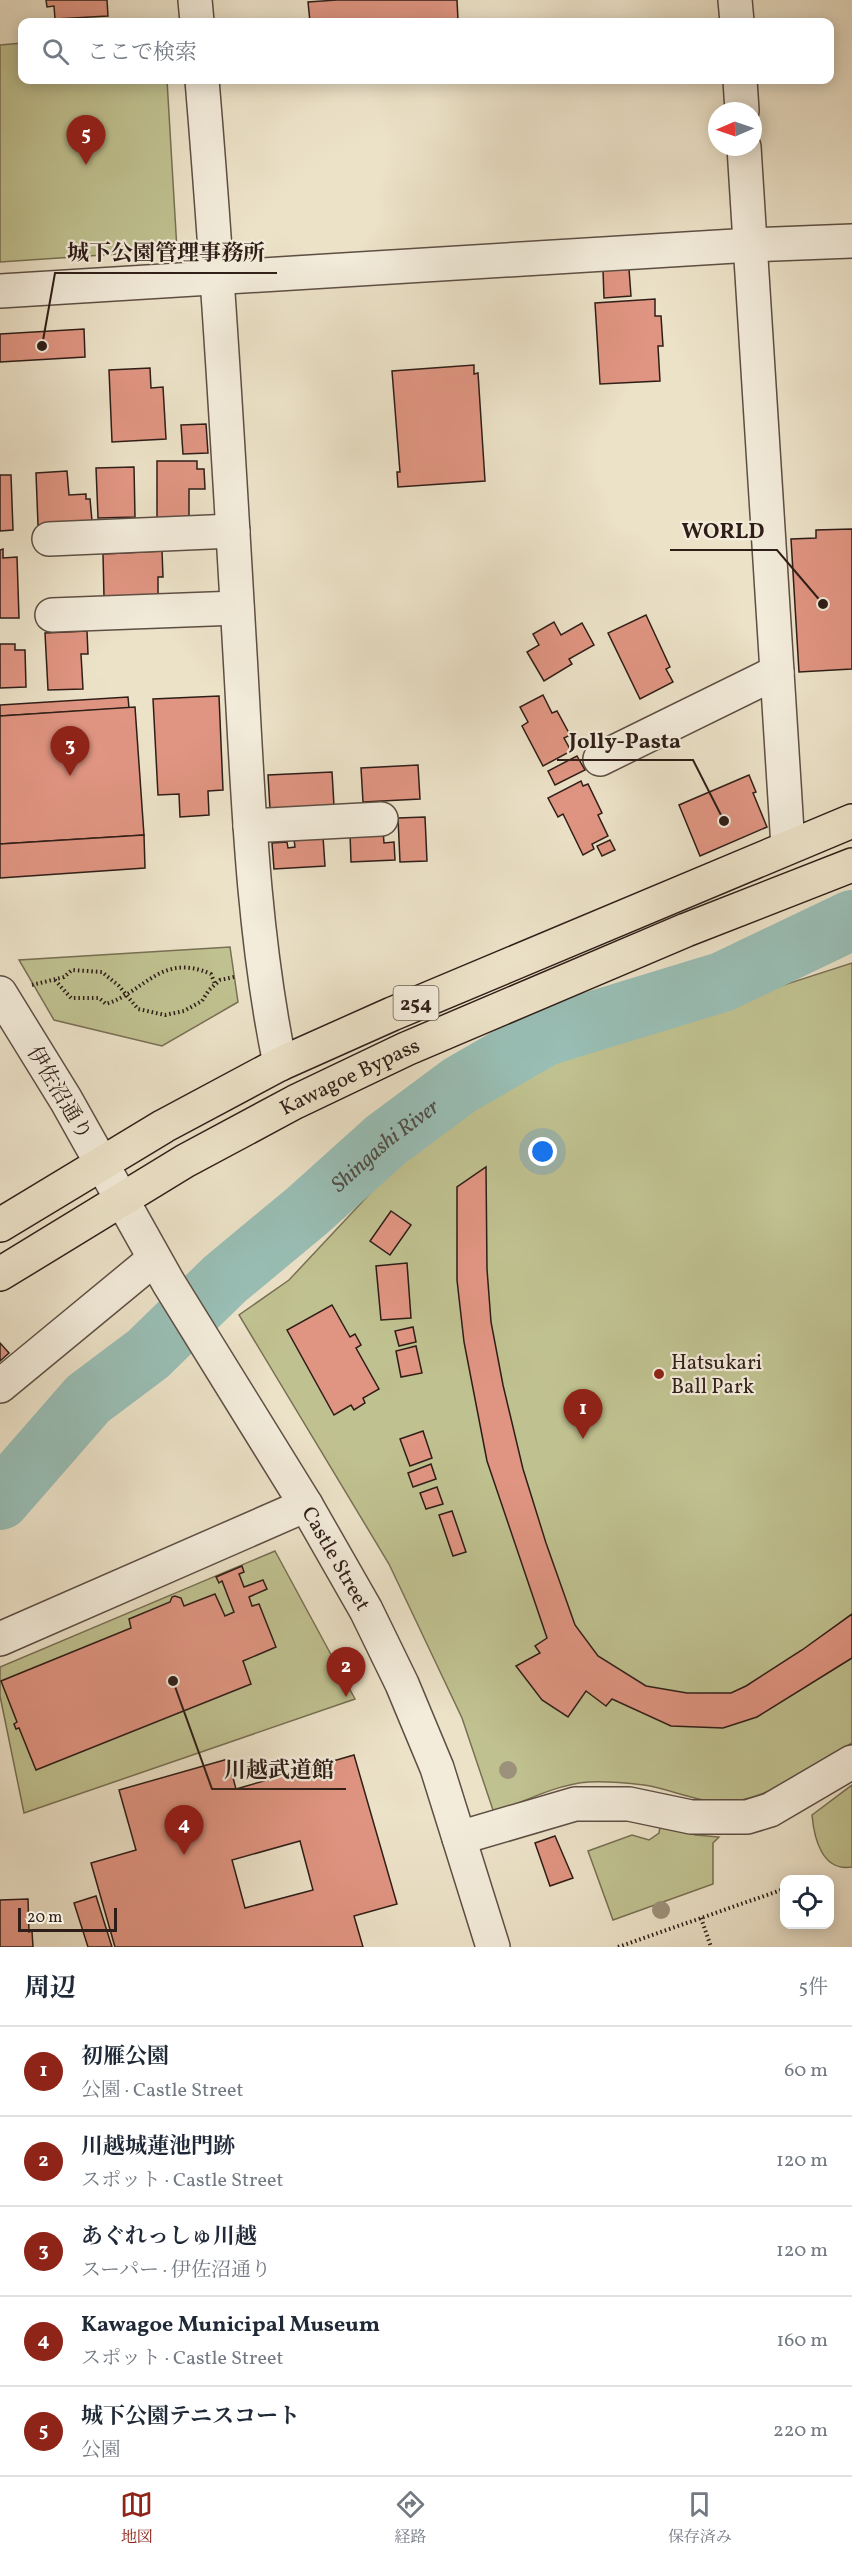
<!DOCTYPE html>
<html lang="ja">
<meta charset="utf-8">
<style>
body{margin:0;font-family:Vollkorn,"Noto Serif JP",serif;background:#f6f6f7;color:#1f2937}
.controls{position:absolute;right:18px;bottom:18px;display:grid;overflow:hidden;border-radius:12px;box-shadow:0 3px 15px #0003}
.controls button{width:54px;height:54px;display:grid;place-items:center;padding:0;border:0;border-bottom:2px solid #e0e1e3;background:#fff;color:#1f2937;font:30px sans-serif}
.compass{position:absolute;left:708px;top:102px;width:54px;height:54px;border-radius:50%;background:#fff;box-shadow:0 3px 15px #0003;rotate:268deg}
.scale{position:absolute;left:18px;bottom:15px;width:99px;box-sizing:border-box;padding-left:6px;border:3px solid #2f1e18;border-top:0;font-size:16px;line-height:21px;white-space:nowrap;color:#2f1e18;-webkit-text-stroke:4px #f3ecdb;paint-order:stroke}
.you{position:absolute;left:543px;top:1152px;width:21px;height:21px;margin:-15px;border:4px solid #fff;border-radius:50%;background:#1a73e8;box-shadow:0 0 0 9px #1a73e833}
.badge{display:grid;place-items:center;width:39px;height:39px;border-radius:50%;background:#8f2418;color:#fff;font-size:20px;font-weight:700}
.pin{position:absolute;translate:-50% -50px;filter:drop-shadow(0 2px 3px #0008)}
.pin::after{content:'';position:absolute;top:32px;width:21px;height:18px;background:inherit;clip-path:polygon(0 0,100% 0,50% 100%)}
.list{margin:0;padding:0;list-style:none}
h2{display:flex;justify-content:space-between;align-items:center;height:78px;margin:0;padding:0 24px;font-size:26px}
h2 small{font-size:20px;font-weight:400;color:#747a83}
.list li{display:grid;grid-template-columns:39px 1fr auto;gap:18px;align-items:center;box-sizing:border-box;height:90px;padding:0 24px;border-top:2px solid #e0e1e3}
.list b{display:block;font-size:22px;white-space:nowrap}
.list p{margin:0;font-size:20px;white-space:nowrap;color:#747a83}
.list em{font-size:20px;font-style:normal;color:#747a83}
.icon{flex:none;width:33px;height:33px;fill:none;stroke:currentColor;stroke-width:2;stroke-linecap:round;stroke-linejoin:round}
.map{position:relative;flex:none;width:852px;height:1947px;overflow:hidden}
.search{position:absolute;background:#fff;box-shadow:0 3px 15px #0003;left:18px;right:18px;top:18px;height:66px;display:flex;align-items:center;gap:15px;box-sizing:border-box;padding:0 21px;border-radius:12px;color:#747a83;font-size:22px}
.sheet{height:528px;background:#fff}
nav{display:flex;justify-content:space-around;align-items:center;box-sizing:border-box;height:84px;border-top:2px solid #e0e1e3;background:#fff;font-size:16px;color:#747a83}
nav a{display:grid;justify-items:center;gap:3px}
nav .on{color:#8f2418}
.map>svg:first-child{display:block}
.green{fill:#c0c190;stroke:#787054;stroke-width:1.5}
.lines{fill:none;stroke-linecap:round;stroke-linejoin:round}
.river{stroke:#99beb5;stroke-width:60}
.building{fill:#e09582;stroke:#2f1e18;stroke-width:1.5;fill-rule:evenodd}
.minor-casing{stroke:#5e4f44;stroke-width:36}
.highway-casing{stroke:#2f1e18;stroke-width:36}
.path{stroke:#2f1e18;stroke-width:4;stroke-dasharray:1.5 3;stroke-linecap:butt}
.minor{stroke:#f3ecdb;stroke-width:33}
.highway{stroke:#ece2c8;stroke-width:33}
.tree{fill:#9c917b}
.poi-dot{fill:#8f2418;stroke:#f3ecdb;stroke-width:2}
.labels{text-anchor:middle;stroke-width:4.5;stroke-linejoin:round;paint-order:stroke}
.shield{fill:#f3ecdb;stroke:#6a5c52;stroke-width:1.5}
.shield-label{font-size:20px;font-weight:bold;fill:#2f1e18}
.street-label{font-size:21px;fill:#2f1e18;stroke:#f3ecdb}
.poi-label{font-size:21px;fill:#2f1e18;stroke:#f3ecdb;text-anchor:start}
.water-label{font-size:22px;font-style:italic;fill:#4f4e47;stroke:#f3ecdb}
.leader{fill:none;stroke:#2f1e18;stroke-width:2}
.callout-dot{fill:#2f1e18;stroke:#f3ecdb;stroke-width:2}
.callout-label{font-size:22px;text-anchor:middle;font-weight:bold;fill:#2f1e18;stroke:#f3ecdb;stroke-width:4.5;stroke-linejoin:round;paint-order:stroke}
</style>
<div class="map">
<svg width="852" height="1947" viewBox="0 0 852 1947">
<rect width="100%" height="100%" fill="#ece2c8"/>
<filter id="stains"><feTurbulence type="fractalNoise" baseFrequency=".00333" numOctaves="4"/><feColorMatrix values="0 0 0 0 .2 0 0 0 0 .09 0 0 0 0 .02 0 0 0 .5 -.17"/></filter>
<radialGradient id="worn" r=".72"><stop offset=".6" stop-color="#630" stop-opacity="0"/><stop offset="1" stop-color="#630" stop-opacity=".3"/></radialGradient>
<g class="green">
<polygon points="22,43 22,80 167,80 177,250 0,262 0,45"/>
<polygon points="230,947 238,1002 162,1046 54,1020 19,960"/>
<path d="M852,963V1743C817,1765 767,1801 724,1802C696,1802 671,1789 644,1785C627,1783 606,1781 589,1782C557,1784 523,1802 494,1813L462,1718L389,1564L239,1315L289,1280L393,1169L500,1078L586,1040L635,1033Z"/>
<polygon points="275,1551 355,1699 24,1813 0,1696 0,1667"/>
<path d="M852,1785V1867C822,1872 814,1838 812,1815Z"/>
<polygon points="660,1827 696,1835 719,1837 713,1843 713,1884 613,1920 588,1851 632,1835 649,1840 659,1833"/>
</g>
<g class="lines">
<path class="river" id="s1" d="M0,1500L88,1399L148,1354L225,1279L307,1211L386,1140L460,1085L545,1036L722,982L852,920"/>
</g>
<g class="building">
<polygon points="46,0 107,0 108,16 55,19 54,6 47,7"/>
<polygon points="337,0 457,0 458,20 310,22 308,2"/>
<polygon points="629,269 631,296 604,298 603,270"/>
<polygon points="655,299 655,316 661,316 663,346 658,346 660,381 600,384 595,303"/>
<polygon points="84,329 85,357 0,362 0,334"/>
<polygon points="474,365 474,374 478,373 485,481 398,487 397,472 400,472 392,371"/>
<polygon points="150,368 151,388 163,387 166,439 112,442 109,370"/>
<polygon points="206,424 208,453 183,454 181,425"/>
<polygon points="157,461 197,461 197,469 204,469 205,489 189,489 189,520 157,520"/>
<polygon points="134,467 135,517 98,518 96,468"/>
<polygon points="67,471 69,495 86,494 86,499 90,499 92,521 38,525 36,473"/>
<polygon points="0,475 11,475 13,530 0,531"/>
<polygon points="852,529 852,669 799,672 791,539 816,538 816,530"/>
<polygon points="3,549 3,558 17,557 19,618 0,618 0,550"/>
<polygon points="162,551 163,577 158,577 158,595 104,597 103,554"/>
<polygon points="646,615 670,667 666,669 673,682 640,699 608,633"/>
<polygon points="554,622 561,635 582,623 594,645 569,659 572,664 544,681 527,652 539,645 533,634"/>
<polygon points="87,631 88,654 81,654 83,689 48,690 45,633"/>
<polygon points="0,644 15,644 15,650 25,650 26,687 0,688"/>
<polygon points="543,695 552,713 557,711 570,735 564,738 571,751 543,766 522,726 528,722 520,707"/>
<polygon points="219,696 223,790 208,791 209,815 180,817 179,794 158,795 153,699"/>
<polygon points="128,697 129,708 0,716 0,705"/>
<polygon points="135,707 144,835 0,844 0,716"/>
<polygon points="577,756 585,770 555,785 548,771"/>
<polygon points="418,765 420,799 363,802 361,768"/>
<polygon points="332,772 334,806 270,809 268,775"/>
<polygon points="749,775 756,792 753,793 767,827 700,856 679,805"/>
<polygon points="581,781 583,786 588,784 602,813 598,815 608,836 592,844 594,849 583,855 563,814 558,817 548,798"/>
<polygon points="425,817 427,861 400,862 398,818"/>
<polygon points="383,830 384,843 394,842 395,860 351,862 350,833"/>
<polygon points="144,835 145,868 0,878 0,844"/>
<polygon points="323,837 325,866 274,869 272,843 287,842 288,848 295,847 294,839"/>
<polygon points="610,840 615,850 602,856 597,846"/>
<polygon points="486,1167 487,1269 491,1322 503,1385 523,1469 546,1543 575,1625 598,1656 646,1686 687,1693 731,1693 746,1686 802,1650 852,1614 852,1658 757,1717 723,1728 671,1726 612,1699 606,1706 586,1691 568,1717 542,1700 516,1666 540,1653 535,1646 547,1638 487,1461 464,1342 457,1280 457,1187"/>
<polygon points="391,1211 411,1225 390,1255 370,1241"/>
<polygon points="407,1263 411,1318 381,1320 376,1266"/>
<polygon points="332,1305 350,1337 355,1334 361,1345 356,1348 379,1389 363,1398 365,1403 354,1410 351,1405 334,1415 287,1330"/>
<polygon points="413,1327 416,1342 399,1346 395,1331"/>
<polygon points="0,1343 9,1353 0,1361"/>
<polygon points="416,1346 422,1373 401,1377 396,1351"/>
<polygon points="423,1431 432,1458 410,1466 400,1439"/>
<polygon points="431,1464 436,1479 413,1487 408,1473"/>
<polygon points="437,1487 443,1504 426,1509 420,1493"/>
<polygon points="452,1511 466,1552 453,1556 439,1515"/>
<polygon points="242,1566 244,1572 239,1574 244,1587 263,1580 267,1589 249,1597 252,1606 259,1604 276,1647 243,1661 251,1684 36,1770 19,1728 16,1729 14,1724 17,1722 1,1681 131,1628 129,1619 170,1602 172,1597 175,1596 181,1598 184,1606 215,1594 225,1616 234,1612 222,1581 219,1583 216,1577"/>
<path d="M354,1755L397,1904L354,1916L363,1947H115L91,1863L136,1850L119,1790L228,1759L236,1789ZM300,1841L313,1890L245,1908L232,1860Z"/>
<polygon points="555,1836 573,1878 550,1886 535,1843"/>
<polygon points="96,1896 112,1947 88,1947 74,1903"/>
<polygon points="28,1899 29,1932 32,1931 33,1947 0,1947 0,1900"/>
</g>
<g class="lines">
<defs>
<g id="minor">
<polyline points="195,0 197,22"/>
<polyline points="735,0 737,22"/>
<path d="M202,80C218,271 229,463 240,654C248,791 252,929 280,1064"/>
<polyline points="740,80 742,111"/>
<polyline points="744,147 788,847"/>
<polyline points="0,291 751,245 852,241"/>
<polyline points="49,539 233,531"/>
<polyline points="52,615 237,608"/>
<polyline points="600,759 777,672"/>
<polyline points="250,826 381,819"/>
<path id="s2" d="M0,993L66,1100L168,1282L306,1505L366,1610L402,1684L437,1768L493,1947"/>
<polyline points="0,1386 154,1259"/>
<polyline points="0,1639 306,1505"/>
<polyline points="459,1838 575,1804 629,1804 691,1817 747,1817 770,1810 852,1762"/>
</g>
<g id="highway">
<polyline points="0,1225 164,1126 280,1064 392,1014 852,821"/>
<path id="s3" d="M0,1274L185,1161L295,1102L406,1049L686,930L852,865"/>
</g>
</defs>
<use href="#minor" class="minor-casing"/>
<use href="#highway" class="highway-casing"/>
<g class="path">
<path d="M55,980L71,998H99L106,1004C145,992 161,952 211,974L215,984"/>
<polyline points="32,985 64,977 72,970 102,972 119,986 138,1009 165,1015 184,1011 202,1001 209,990 220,980 234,977"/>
<polyline points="701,1918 711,1947"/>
<polyline points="618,1947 784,1889"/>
</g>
<use href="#minor" class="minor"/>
<use href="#highway" class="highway"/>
</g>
<g class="tree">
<circle cx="508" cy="1770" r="9"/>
<circle cx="661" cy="1910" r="9"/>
</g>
<circle class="poi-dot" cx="659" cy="1374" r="6"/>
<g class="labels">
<rect class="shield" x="393.5" y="986" width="45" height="34" rx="4.5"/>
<g class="shield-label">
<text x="416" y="1010">254</text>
</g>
<g class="street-label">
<text dy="7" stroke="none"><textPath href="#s3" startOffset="402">Kawagoe Bypass</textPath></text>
<text transform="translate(60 1093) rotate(59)" y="7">伊佐沼通り</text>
<text dy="7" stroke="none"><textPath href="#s2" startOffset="658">Castle Street</textPath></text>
</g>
<g class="poi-label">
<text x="671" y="1369">Hatsukari<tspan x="671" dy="24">Ball Park</tspan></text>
</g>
<g class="water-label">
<text dy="8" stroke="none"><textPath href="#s1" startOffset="525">Shingashi River</textPath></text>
</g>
</g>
<path class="leader" d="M42 346L55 273H277M823 604L777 550H670M724 821L693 760H557M173 1681L212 1789H346"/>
<g class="callout-dot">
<circle cx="42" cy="346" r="6"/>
<circle cx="823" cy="604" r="6"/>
<circle cx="724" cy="821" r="6"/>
<circle cx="173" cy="1681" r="6"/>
</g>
<g class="callout-label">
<text x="166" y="260">城下公園管理事務所</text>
<text x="723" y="538">WORLD</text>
<text x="625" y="748">Jolly-Pasta</text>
<text x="279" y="1777">川越武道館</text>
</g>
<rect width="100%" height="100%" filter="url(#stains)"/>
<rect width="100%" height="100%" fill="url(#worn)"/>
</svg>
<div class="controls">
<button><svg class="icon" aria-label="locate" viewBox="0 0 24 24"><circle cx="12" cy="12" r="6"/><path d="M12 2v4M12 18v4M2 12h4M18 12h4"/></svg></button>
</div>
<svg class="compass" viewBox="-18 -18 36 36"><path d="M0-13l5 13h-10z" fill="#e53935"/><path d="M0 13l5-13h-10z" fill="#747a83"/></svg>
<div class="scale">20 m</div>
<div class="you"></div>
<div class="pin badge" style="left:583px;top:1439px">1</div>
<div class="pin badge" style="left:346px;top:1697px">2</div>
<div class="pin badge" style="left:70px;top:776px">3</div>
<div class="pin badge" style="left:184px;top:1855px">4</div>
<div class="pin badge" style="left:86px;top:165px">5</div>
<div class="search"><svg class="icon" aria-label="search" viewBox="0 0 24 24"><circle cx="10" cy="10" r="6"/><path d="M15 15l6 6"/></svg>ここで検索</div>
</div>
<section class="sheet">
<h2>周辺<small>5件</small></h2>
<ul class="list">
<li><span class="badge">1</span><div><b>初雁公園</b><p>公園 · Castle Street</p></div><em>60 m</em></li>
<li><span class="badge">2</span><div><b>川越城蓮池門跡</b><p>スポット · Castle Street</p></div><em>120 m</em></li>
<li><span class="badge">3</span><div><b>あぐれっしゅ川越</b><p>スーパー · 伊佐沼通り</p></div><em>120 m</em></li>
<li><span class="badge">4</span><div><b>Kawagoe Municipal Museum</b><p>スポット · Castle Street</p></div><em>160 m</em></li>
<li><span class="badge">5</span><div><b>城下公園テニスコート</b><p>公園</p></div><em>220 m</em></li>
</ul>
</section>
<nav>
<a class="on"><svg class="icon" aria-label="map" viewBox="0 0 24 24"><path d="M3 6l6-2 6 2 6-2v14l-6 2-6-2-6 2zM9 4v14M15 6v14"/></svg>地図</a>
<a><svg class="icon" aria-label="directions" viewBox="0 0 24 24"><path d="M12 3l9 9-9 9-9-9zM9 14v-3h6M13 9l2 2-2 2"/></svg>経路</a>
<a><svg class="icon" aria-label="saved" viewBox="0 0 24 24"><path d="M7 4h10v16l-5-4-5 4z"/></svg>保存済み</a>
</nav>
